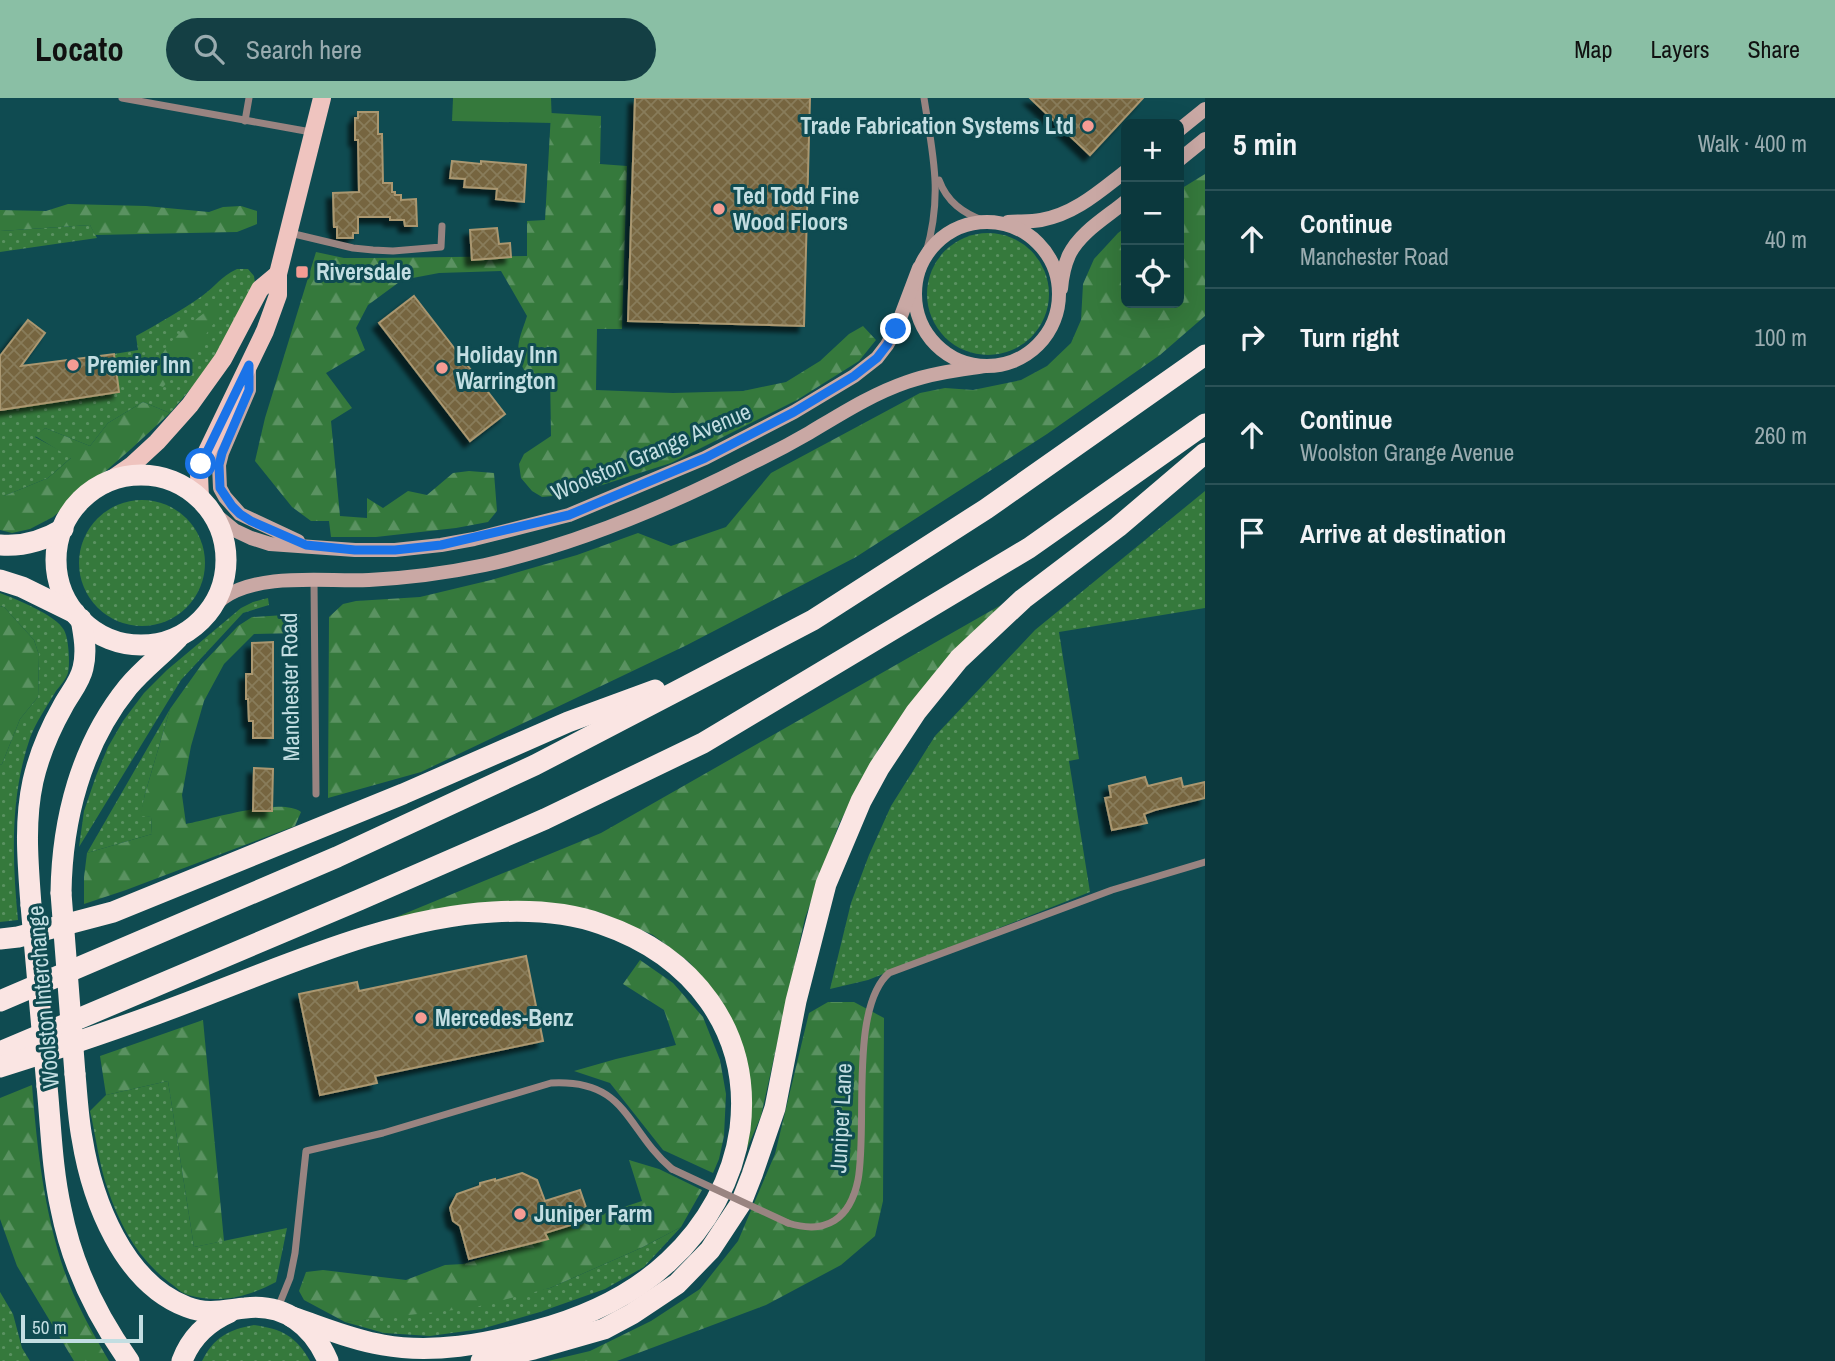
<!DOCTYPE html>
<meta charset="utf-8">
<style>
body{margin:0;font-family:"Archivo Narrow",sans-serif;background:#143f44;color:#f1f3f6}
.controls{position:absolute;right:21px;top:21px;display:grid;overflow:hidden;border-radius:10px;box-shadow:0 7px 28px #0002}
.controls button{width:63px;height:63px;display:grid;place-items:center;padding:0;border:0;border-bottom:2px solid #2b5257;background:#0b383d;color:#f1f3f6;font:35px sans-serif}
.scale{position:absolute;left:21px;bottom:18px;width:122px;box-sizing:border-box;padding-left:7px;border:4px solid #c3dee2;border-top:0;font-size:19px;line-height:24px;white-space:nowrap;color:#c3dee2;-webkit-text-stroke:5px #0f4b51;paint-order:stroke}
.stop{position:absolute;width:21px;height:21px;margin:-16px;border:5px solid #1a73e8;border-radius:50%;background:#fff}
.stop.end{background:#1a73e8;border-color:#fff;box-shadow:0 2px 7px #0008}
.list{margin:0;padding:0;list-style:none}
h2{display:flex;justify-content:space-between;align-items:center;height:91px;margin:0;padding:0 28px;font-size:30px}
h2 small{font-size:23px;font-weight:400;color:#9aacb0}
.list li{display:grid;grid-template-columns:46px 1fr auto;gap:21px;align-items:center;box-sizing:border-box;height:98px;padding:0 28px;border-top:2px solid #2b5257}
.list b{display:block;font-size:26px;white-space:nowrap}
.list p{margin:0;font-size:23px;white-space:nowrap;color:#9aacb0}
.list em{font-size:23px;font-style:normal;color:#9aacb0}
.icon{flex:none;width:38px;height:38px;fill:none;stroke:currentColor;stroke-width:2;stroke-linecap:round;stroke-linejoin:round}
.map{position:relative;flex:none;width:1205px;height:1263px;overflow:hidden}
header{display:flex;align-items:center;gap:42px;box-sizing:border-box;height:98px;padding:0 35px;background:#8abfa5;color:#111}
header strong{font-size:33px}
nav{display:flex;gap:38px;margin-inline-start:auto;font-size:24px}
.search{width:490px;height:63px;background:#143f44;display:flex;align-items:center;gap:18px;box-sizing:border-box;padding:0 24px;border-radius:38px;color:#9aacb0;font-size:26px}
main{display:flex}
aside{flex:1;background:#0b383d}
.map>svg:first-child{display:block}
.grass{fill:url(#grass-dots)}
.forest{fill:url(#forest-firs)}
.garden{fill:#35793c}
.building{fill:url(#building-cross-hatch);stroke:#aa9770;stroke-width:2;filter:url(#shadow)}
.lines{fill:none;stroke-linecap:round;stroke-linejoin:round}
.street{stroke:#998481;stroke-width:7}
.secondary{stroke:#c9a8a4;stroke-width:14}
.primary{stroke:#efc4bf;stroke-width:18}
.highway{stroke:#fae5e3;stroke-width:21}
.street-bridge{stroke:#998481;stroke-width:7}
.highway-bridge{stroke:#fae5e3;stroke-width:21}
.route{stroke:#1a73e8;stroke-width:9}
.poi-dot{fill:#f59c94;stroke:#0f4b51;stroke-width:2.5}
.labels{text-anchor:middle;stroke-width:6;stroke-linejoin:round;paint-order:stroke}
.poi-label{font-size:23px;font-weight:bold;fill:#c3dee2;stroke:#0f4b51;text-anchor:start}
.street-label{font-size:23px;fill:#c3dee2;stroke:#0f4b51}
</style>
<header>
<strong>Locato</strong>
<div class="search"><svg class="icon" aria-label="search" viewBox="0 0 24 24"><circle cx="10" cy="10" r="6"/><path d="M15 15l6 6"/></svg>Search here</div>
<nav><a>Map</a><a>Layers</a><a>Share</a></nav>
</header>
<main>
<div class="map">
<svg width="1205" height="1263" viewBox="0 0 1205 1263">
<defs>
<pattern id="grass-dots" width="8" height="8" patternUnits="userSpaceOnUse" patternTransform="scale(1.75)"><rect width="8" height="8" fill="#35793c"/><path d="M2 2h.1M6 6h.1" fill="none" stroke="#5a9261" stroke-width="1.8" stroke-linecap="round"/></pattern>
<pattern id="forest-firs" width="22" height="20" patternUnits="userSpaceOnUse" patternTransform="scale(1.75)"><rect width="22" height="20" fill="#35793c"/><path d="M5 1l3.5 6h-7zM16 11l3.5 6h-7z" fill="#5a9261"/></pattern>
<pattern id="building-cross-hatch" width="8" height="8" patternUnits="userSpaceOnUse" patternTransform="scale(1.75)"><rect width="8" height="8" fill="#76653f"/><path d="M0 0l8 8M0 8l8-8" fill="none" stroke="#887b5a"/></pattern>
<filter id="shadow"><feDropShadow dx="-6" dy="6" stdDeviation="2" flood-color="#0009"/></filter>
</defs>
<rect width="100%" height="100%" fill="#0f4b51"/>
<g class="grass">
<polygon points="90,127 97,140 0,154 0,133"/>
<circle cx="988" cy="196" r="61"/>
<path d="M237,171H248L254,178L255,185L229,238L200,280L170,315L143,304L108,325L90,348L45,330L35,339L72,359L48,380L4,398H0V312L119,294L114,256L138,252L136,238C159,225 181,213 202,198C216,188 220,179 237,171Z"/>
<polygon points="1205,393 1205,510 1059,534 1079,661 1069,663 1090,794 868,882 830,891 851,805 869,757 891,708 935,638 1035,532"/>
<circle cx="142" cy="465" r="63"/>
<path d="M0,495C16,501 56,517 64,532C69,541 70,566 68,575C66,581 60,588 56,593C47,608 36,624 30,640C10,698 12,761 18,822L0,824V667L2,666L20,621L38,599L39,557L34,542L4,509L0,508Z"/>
<polygon points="268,500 269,507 243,515 181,582 79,749 84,713 96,678 108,649 123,623 144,595 167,572 241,510 253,504"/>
<polygon points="170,611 145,696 141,717 151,719 152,736 87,755"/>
<path d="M168,983L194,1149L287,1130L276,1184C248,1199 219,1206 188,1197C181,1195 176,1189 170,1185C139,1162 120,1128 108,1092C99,1067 96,1039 90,1013L106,997Z"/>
<polygon points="681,1129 644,1169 605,1191 540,1214 481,1231 430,1238 384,1235 345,1224 407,1216 550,1190 641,1150"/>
<polygon points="0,1194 13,1216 22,1250 30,1263 0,1263"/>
<path d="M254,1227C282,1231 296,1238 310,1263H202C214,1239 228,1232 254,1227Z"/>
</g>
<g class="forest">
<path d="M551,15L601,18L600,66L627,68L622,231H597L596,292L673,295L743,293L786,284L820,263L849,236L863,228L876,242L859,263L797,302L671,365L574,396L542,399L532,393L521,380L519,366L524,356L551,338L550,275L535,276L524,272C513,250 520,240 527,218L501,173L439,175L402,182L368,207L356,230L365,252L326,275L352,310L331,323L340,418L367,420V400L383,410L408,393L427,397L453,375L469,373L494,375L497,413L488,424L456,430L376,439H331L329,423H311L292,409L255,363L265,320L316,154L344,160H372L527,158V123L545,122Z"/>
<polygon points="1205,76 1205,218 1160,257 1047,336 856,459 687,547 421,674 328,700 329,519 343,506 356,503 420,499 491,482 577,457 638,435 671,448 726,429 771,375 920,295 945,290 973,292 1021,282 1047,268 1071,245 1081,222 1083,186 1094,161 1118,135 1126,129 1126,205 1179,205 1179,92"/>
<polygon points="68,106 146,108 209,114 223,109 241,108 257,113 257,126 237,134 95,137 90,127 0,133 0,112 46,113"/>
<path d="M215,207L221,215L188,262L163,289L155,286C152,250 190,226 215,207Z"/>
<polygon points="143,304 170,315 131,351 53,419 30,431 12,435 0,432 0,398 4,398 48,380 71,360 35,338 45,330 90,348 108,325"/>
<polygon points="1001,507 941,567 881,647 839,726 805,820 761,1018 741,1065 750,1009 749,975 736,931 713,892 689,864 653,837 599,814 547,805 394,820 601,735"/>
<polygon points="0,508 4,509 34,542 39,557 38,599 20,621 2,666 0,667"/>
<path d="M300,516L299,535L254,536L224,566L204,603L191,648L182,697L186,726C212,721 281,699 301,714L295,728L126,792L84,806V779L87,755L152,736L151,719L140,718L145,696L170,611L202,566L238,528L252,519Z"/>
<polygon points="640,862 673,885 703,919 720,962 726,996 724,1038 719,1061 713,1075 663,1052 610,985 574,973 616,961 676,947 664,912 623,886"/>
<polygon points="828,904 854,904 884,920 883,1103 875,1138 841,1167 766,1207 617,1263 548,1263 590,1253 651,1223 700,1191 738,1143 775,1056 809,915"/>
<polygon points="203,922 224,1143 194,1149 168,983 106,997 100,958"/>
<path d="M32,987C37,1050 44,1112 64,1172C75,1204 92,1234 109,1263H74L17,1168L0,1121V1000Z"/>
<polygon points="629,1062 659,1071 702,1092 681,1129 641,1150 550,1190 472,1210 345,1224 304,1202 299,1193 306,1174 323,1172 406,1182 445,1167 463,1166 547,1141 545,1135 642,1103"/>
</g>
<polygon class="garden" points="453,0 551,0 552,25 452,23"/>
<g class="building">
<polygon points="635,0 810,0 804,228 628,223"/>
<polygon points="1030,0 1143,0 1090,57"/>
<polygon points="358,14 378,14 378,36 382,36 383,85 392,85 392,94 395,94 395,97 401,97 401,102 416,101 417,128 405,128 404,122 390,122 390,119 358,119 358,135 353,135 353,140 337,140 337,129 334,129 333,95 359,94 358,42 355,42 355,20 358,20"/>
<polygon points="452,63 481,66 481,63 526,67 524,104 496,101 497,91 464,89 465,81 450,80"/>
<polygon points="497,130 499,146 510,145 511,159 472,162 470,132"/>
<polygon points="414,198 505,316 470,343 379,225"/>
<polygon points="28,222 45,235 21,268 114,256 119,294 0,312 0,258"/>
<polygon points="273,544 273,640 253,640 253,623 249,623 248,601 246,601 246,576 252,576 252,545"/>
<polygon points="254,670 273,671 272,713 253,713"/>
<polygon points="1145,679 1148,688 1181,680 1183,689 1205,684 1205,700 1155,712 1144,716 1147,725 1112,732 1105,700 1111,699 1109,688"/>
<polygon points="526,858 543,943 375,978 377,985 320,997 299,896 357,884 359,893"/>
<polygon points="522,1075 537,1082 545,1103 580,1092 590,1121 545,1135 548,1141 469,1161 460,1128 453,1123 450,1110 457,1096 480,1088 480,1085 495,1081 495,1083"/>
</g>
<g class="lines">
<g class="street">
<polyline points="122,0 311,34"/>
<path d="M924,0C933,58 943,96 926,155"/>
<polyline points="245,23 249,0"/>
<path d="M939,82C947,104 963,115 984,123"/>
<polyline points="290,135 353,150 373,152 393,153 441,149 442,128"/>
<polyline points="314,483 316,696"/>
<path d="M788,1125C826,1137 850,1121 858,1082C868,1029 849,910 889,875L1112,792L1205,764"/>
<path d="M277,1212L290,1180L295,1155L306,1053L383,1035L551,985C628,981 625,1031 672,1071"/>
</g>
<g class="secondary">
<polyline points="1179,32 1205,11"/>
<polyline points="1179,62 1205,41"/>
<path d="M1008,124C1019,123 1030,124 1041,122C1075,116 1100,93 1126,73"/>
<circle cx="987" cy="196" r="72"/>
<path d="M1061,191C1062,179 1064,168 1069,157C1080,134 1107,119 1126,103"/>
<polyline points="249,268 249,292 222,355 219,367 220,390 225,399 240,416 298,443"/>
<polyline points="211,413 234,432 251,440 270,446 355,452 395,452 441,447 474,441 569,417 705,360 794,314 854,278 877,260 887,247 896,231 919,170"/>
<path d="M208,515C213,510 218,504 223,500C260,474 325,484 369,482C407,480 447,475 485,467C578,446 668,408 752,365C771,356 790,346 809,335C841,316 872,296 907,284C932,275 959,272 985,268"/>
</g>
<g class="primary">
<polyline points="105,386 131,368 157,344 190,307 223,261 260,191 278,176"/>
<polyline points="200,401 199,376 201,366 265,233 278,197 278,176 322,0"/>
</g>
<g class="highway">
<circle cx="141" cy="462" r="85"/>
<path d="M0,447C23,449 43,443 63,431"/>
<polyline points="0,482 22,489 75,515"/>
<path d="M61,795C62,722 81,647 128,589C143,571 162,557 178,540"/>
<path d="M31,807C28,766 24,724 33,683C39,657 50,631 63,608C70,595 80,584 83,570C87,554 84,537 81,521"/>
<polyline points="0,841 18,839 113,814 403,696 568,624 655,592"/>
<polyline points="0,903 337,759 535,667 813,522 986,411 1205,257"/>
<polyline points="0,954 359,802 545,721 703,645 1029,450 1205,326"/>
<path d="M0,969C70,947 138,924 207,897C296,863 397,819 493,814C528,812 568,814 601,826C692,857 752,932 740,1031C733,1081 707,1128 669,1163C632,1198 583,1220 534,1233C486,1246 433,1256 383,1247C352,1242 322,1229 292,1219"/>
<path d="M75,976C77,997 78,1019 82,1040C92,1102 123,1185 187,1209C207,1217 225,1212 245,1210C285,1205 313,1228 328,1263"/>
<path d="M47,988C51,1029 52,1071 61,1111C72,1167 96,1217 129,1263"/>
<path d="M182,1263C191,1239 207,1224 230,1214"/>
<polyline points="481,1263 534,1251 604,1231 632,1216 677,1186 710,1152 741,1105 752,1077 775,1010 796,903 826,786 861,703 879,670 916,614 959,561 1023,501 1118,429 1205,355"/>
</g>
<polyline class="street-bridge" points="672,1071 788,1125"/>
<g class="highway-bridge">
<polyline points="61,795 75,976"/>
<polyline points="31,807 47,988"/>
</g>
</g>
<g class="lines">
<polyline class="route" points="201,366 249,267 249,292 222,355 219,367 220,390 232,408 240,416 251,423 306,447 355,452 395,452 441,447 569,417 705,360 794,314 854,278 877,260 887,247 896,231"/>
</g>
<g class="poi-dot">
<circle cx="1088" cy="28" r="7"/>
<circle cx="719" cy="111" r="7"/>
<rect x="295" y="167" width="14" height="14" rx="3.5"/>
<circle cx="73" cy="267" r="7"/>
<circle cx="442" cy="270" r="7"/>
<circle cx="421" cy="920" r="7"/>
<circle cx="520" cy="1116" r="7"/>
</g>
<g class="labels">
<g class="poi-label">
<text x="1074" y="36" text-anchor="end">Trade Fabrication Systems Ltd</text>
<text x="733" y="106">Ted Todd Fine<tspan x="733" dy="26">Wood Floors</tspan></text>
<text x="316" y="182">Riversdale</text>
<text x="456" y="265">Holiday Inn<tspan x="456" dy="26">Warrington</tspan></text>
<text x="87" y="275">Premier Inn</text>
<text x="435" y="928">Mercedes-Benz</text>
<text x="534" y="1124">Juniper Farm</text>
</g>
<g class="street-label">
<text transform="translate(651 354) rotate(-23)" y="8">Woolston Grange Avenue</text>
<text transform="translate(290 589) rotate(-91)" y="8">Manchester Road</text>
<text transform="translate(43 899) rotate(-95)" y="8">Woolston Interchange</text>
<text transform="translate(841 1020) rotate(-87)" y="8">Juniper Lane</text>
</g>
</g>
</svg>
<div class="controls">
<button>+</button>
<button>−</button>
<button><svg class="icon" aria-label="locate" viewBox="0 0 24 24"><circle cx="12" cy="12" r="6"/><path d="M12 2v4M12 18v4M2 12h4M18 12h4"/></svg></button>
</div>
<div class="scale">50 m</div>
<div class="stop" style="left:201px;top:366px"></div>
<div class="stop end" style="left:896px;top:231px"></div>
</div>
<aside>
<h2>5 min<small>Walk · 400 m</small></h2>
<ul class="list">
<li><svg class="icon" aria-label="ahead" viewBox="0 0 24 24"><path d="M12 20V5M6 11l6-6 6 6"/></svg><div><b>Continue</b><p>Manchester Road</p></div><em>40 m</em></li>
<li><svg class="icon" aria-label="right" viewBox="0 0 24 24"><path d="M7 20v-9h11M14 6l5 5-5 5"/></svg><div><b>Turn right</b></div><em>100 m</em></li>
<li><svg class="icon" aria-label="ahead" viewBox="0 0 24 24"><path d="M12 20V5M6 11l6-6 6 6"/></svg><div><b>Continue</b><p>Woolston Grange Avenue</p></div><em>260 m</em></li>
<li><svg class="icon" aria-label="arrive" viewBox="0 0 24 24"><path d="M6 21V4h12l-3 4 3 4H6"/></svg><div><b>Arrive at destination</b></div></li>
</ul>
</aside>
</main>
